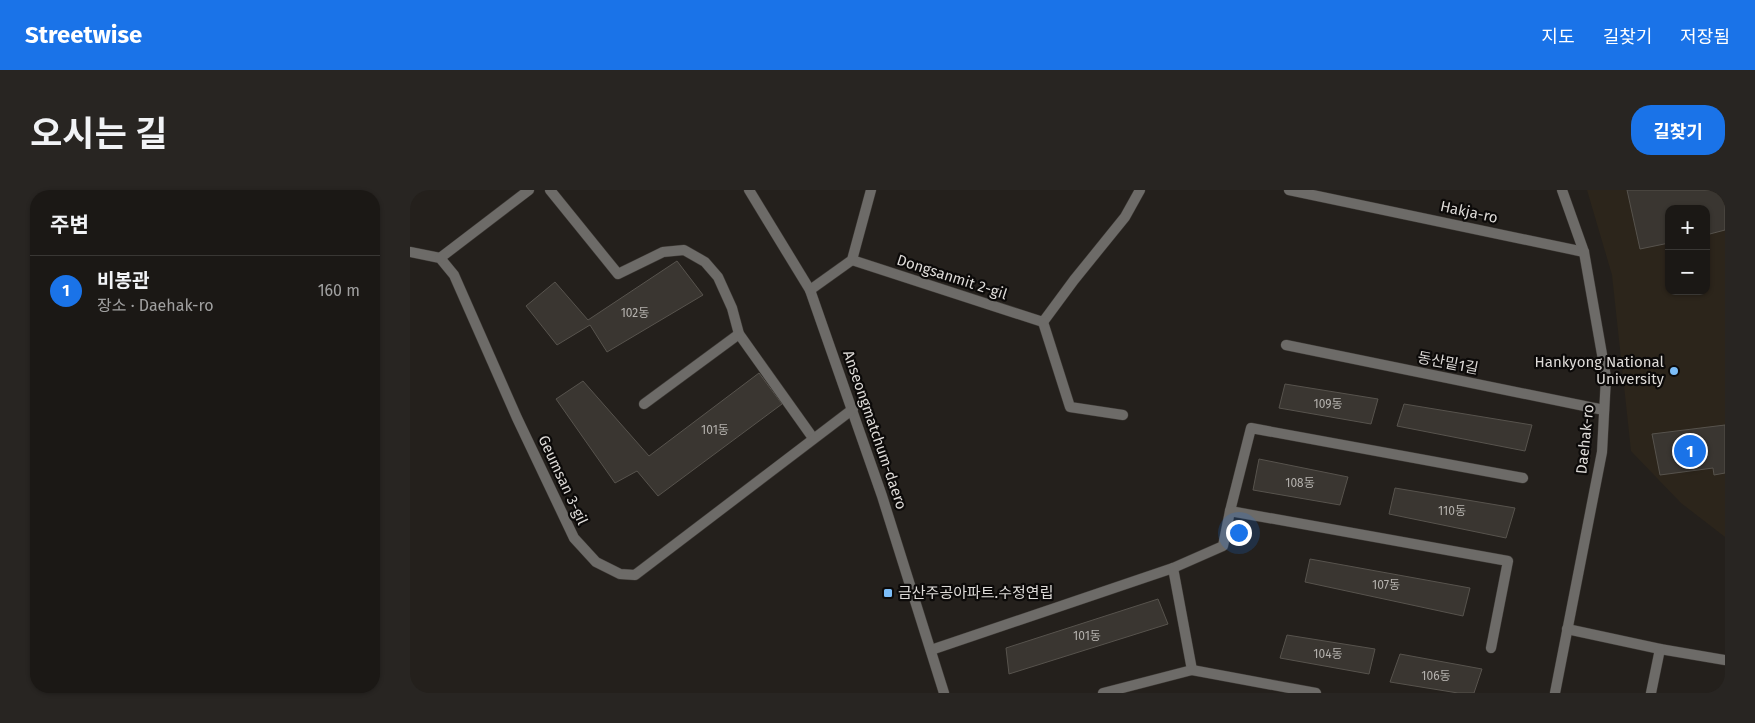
<!DOCTYPE html>
<html lang="ko">
<meta charset="utf-8">
<style>
body{margin:0;font-family:"Fira Sans","Noto Sans KR",sans-serif;background:#282522;color:#f1f3f6}
.controls{position:absolute;right:15px;top:15px;display:grid;overflow:hidden;border-radius:10px;box-shadow:0 1px 4px #0004}
.controls button{width:45px;height:45px;display:grid;place-items:center;padding:0;border:0;border-bottom:1px solid #393734;background:#1b1815;color:#f1f3f6;font:25px sans-serif}
.you{position:absolute;left:828px;top:342px;width:18px;height:18px;margin:-12px;border:4px solid #fff;border-radius:50%;background:#1a73e8;box-shadow:0 0 0 8px #1a73e833}
.badge{display:grid;place-items:center;width:32px;height:32px;border-radius:50%;background:#1a73e8;color:#fff;font-size:16px;font-weight:700}
.pin{position:absolute;translate:-50% -50%;border:2px solid #fff;box-shadow:0 1px 5px #0006}
.list{margin:0;padding:0;list-style:none}
h2{display:flex;justify-content:space-between;align-items:center;height:65px;margin:0;padding:0 20px;font-size:21px}
h2 small{font-size:16px;font-weight:400;color:#a0a0a0}
.list li{display:grid;grid-template-columns:32px 1fr auto;gap:15px;align-items:center;box-sizing:border-box;height:70px;padding:0 20px;border-top:1px solid #393734}
.list b{display:block;font-size:19px;white-space:nowrap}
.list p{margin:0;font-size:16px;white-space:nowrap;color:#a0a0a0}
.list em{font-size:16px;font-style:normal;color:#a0a0a0}
.map{position:relative;flex:none;width:1315px;height:503px;overflow:hidden;border-radius:20px}
header{display:flex;align-items:center;gap:30px;box-sizing:border-box;height:70px;padding:0 25px;background:#1a73e8;color:#fff}
header strong{font-size:24px}
nav{display:flex;gap:28px;margin-inline-start:auto;font-size:18px}
.intro{display:flex;align-items:center;justify-content:space-between;box-sizing:border-box;height:120px;padding:0 30px}
h1{margin:0;font-size:35px}
.button{padding:12px 22px;border-radius:20px;background:#1a73e8;color:#fff;font-size:18px;font-weight:700}
main{display:flex;gap:30px;padding:0 30px}
aside{flex:1;background:#1b1815;border-radius:20px;box-shadow:0 1px 4px #0004}
.map>svg:first-child{display:block}
.built{fill:#2c251b;fill-rule:evenodd}
.building{fill:#3a3631;stroke:#57534d}
.lines{fill:none;stroke-linecap:round;stroke-linejoin:round}
.service-casing{stroke:#3e3a36;stroke-width:11}
.minor-casing{stroke:#3e3a36;stroke-width:11}
.service{stroke:#6d6b68;stroke-width:10}
.minor{stroke:#6d6b68;stroke-width:10}
.poi-dot{fill:#7cbef9;stroke:#0c0a09;stroke-width:2}
.labels{text-anchor:middle;stroke-width:4.5;stroke-linejoin:round;paint-order:stroke}
.number-label{font-size:12px;fill:#b5b2ae}
.street-label{font-size:15px;fill:#dedbd8;stroke:#0c0a09}
.poi-label{font-size:15px;fill:#dedbd8;stroke:#0c0a09;text-anchor:end}
</style>
<header>
<strong>Streetwise</strong>
<nav><a>지도</a><a>길찾기</a><a>저장됨</a></nav>
</header>
<div class="intro"><h1>오시는 길</h1><a class="button">길찾기</a></div>
<main>
<aside>
<h2>주변<small></small></h2>
<ul class="list">
<li><span class="badge">1</span><div><b>비봉관</b><p>장소 · Daehak-ro</p></div><em>160 m</em></li>
</ul>
</aside>
<div class="map">
<svg width="1315" height="503" viewBox="0 0 1315 503">
<rect width="100%" height="100%" fill="#24201c"/>
<path class="built" d="M1177,0H1315V347L1271,313L1221,261L1202,85ZM1259,19H1296V101H1259Z"/>
<g class="building">
<polygon points="1217,0 1315,0 1315,40 1296,45 1296,19 1259,19 1259,53 1230,59"/>
<polygon points="267,71 293,105 197,162 180,135 147,155 116,116 145,92 178,130"/>
<polygon points="349,183 372,214 248,306 227,281 205,293 146,209 173,191 239,266"/>
<polygon points="875,194 968,209 961,234 869,218"/>
<polygon points="994,214 1122,235 1115,261 987,236"/>
<polygon points="1315,235 1315,283 1304,285 1303,278 1250,285 1242,244"/>
<polygon points="849,269 938,287 930,315 843,300"/>
<polygon points="985,298 1105,318 1096,348 979,324"/>
<polygon points="900,369 1060,398 1053,426 895,392"/>
<polygon points="748,409 758,434 599,484 596,458"/>
<polygon points="877,445 965,459 959,484 870,468"/>
<polygon points="990,464 1072,479 1064,503 1048,503 980,492"/>
</g>
<g class="lines">
<defs>
<g id="service">
<polyline points="442,70 633,132 664,90 715,27 730,0"/>
<polyline points="633,132 660,217 713,225"/>
</g>
<g id="minor">
<polyline points="140,0 208,84 253,62 274,60 295,72 308,87 322,118 329,144 403,248"/>
<polyline points="339,0 400,100 472,306 534,503"/>
<polyline points="879,0 1174,62"/>
<polyline points="0,62 30,68 44,85 107,228 164,348 186,372 210,384 225,385 443,219"/>
<polyline points="30,68 119,0"/>
<polyline points="400,100 442,70 461,0"/>
<polyline points="876,155 1194,220"/>
<polyline points="234,214 329,144"/>
<polyline points="820,321 841,238 1113,288"/>
<polyline points="763,378 813,356 820,321 1098,371 1081,458"/>
<polyline points="1157,439 1250,459 1315,470"/>
<polyline points="521,460 763,378 782,480 693,503"/>
<polyline points="782,480 906,503"/>
<polyline points="1145,503 1192,262 1196,187 1174,62 1152,0"/>
<polyline points="1241,503 1250,459"/>
</g>
</defs>
<use href="#service" class="service-casing"/>
<use href="#minor" class="minor-casing"/>
<use href="#service" class="service"/>
<use href="#minor" class="minor"/>
</g>
<g class="poi-dot">
<circle cx="1264" cy="181" r="5"/>
<rect x="473" y="398" width="10" height="10" rx="2.5"/>
</g>
<g class="labels">
<g class="number-label">
<text x="225" y="127">102동</text>
<text x="918" y="218">109동</text>
<text x="305" y="244">101동</text>
<text x="890" y="297">108동</text>
<text x="1042" y="325">110동</text>
<text x="976" y="399">107동</text>
<text x="677" y="450">101동</text>
<text x="918" y="468">104동</text>
<text x="1026" y="490">106동</text>
</g>
<g class="street-label">
<text transform="translate(1059 22) rotate(12)" y="5">Hakja-ro</text>
<text transform="translate(542 87) rotate(18)" y="5">Dongsanmit 2-gil</text>
<text transform="translate(1038 173) rotate(11)" y="5">동산밑1길</text>
<text transform="translate(465 240) rotate(71)" y="5">Anseongmatchum-daero</text>
<text transform="translate(1175 249) rotate(-84)" y="5">Daehak-ro</text>
<text transform="translate(153 290) rotate(65)" y="5">Geumsan 3-gil</text>
</g>
<g class="poi-label">
<text x="1254" y="177">Hankyong National<tspan x="1254" dy="17">University</tspan></text>
<text x="488" y="408" text-anchor="start">금산주공아파트.수정연립</text>
</g>
</g>
</svg>
<div class="controls">
<button>+</button>
<button>−</button>
</div>
<div class="you"></div>
<div class="pin badge" style="left:1280px;top:261px">1</div>
</div>
</main>
